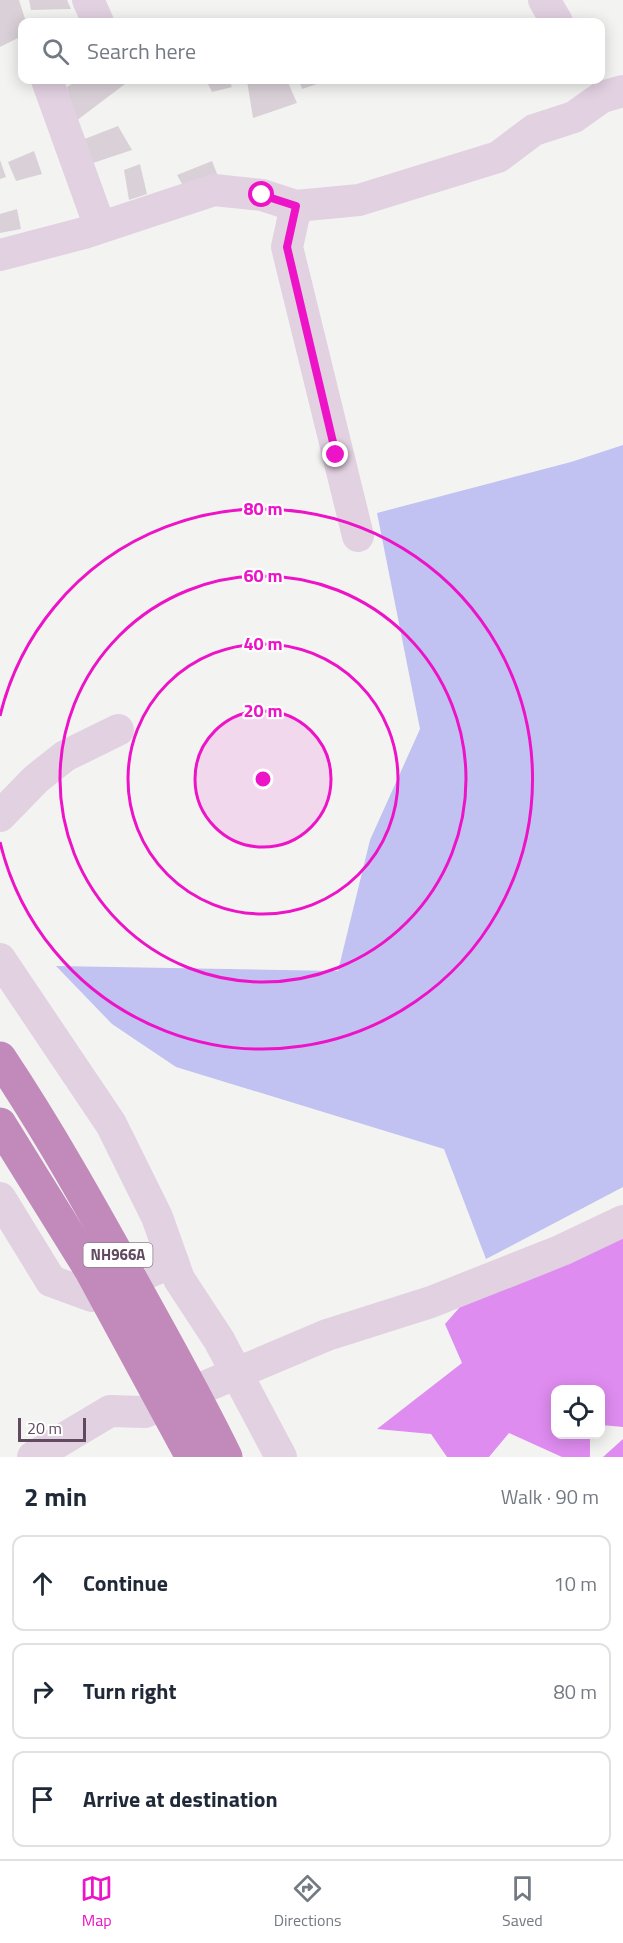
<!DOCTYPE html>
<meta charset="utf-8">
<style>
body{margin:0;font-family:"Titillium Web",sans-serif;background:#f2f2f3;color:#1f2937}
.controls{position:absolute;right:18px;bottom:18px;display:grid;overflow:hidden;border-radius:12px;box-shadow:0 3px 15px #0003}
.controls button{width:54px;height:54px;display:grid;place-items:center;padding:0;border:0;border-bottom:2px solid #e0e1e3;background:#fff;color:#1f2937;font:30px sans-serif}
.scale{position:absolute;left:18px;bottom:15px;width:68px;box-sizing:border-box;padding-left:6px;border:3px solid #61495f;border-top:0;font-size:16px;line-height:21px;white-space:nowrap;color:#61495f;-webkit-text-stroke:4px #fff;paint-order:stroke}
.stop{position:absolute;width:18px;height:18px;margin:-14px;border:4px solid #ed13c7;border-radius:50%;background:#fff}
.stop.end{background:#ed13c7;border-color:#fff;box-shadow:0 2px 6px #0008}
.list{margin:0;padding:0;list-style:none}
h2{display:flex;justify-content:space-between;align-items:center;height:78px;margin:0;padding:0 24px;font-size:26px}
h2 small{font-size:20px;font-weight:400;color:#747a83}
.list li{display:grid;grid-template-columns:39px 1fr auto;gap:18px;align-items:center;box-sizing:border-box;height:96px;margin:0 12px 12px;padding:0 12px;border:2px solid #e0e1e3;border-radius:12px}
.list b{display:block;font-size:22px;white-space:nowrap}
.list em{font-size:20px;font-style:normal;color:#747a83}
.icon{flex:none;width:33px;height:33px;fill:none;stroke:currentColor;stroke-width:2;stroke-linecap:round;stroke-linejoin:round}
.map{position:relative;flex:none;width:623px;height:1457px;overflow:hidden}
.search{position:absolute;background:#fff;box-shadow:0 3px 15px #0003;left:18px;right:18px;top:18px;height:66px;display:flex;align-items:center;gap:15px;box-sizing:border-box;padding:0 21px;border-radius:12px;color:#747a83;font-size:22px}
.sheet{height:402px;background:#fff}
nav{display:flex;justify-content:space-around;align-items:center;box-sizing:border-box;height:84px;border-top:2px solid #e0e1e3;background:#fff;font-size:16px;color:#747a83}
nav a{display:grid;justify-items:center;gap:3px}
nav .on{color:#ed13c7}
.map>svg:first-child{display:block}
.green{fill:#c1c1f2}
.water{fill:#df8cf0}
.building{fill:#d9d1d7}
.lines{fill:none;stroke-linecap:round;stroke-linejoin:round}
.minor{stroke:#e2d1e1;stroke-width:32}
.highway{stroke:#c289bb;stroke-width:33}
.route{stroke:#ed13c7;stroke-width:8}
.ring{fill:none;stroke:#ed13c7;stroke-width:3}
.labels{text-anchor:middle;stroke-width:4.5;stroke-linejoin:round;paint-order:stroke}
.shield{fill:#fff;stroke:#90808f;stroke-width:1.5}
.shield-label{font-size:15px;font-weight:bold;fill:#61495f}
.centre{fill:#ed13c7;stroke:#fff;stroke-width:3}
.ring-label{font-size:18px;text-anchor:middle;font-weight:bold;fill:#ed13c7;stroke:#fff;stroke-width:4.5;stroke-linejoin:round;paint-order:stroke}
</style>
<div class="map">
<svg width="623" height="1457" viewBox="0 0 623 1457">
<rect width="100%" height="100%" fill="#f3f4f2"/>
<polygon class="green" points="623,445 623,1187 486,1259 444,1149 176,1067 112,1024 56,966 338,971 370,840 420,729 377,513 571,462"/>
<g class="water">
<polygon points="623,1225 623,1427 601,1425 600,1390 556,1390 556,1434 590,1435 590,1457 562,1457 509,1433 489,1457 447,1457 431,1434 377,1429 462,1363 445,1324 475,1290"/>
<polygon points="623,1439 623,1457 603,1457"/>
</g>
<g class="building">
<polygon points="0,0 19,0 26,22 22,22 22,36 0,47"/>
<polygon points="29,0 67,0 71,9 31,10"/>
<polygon points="78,80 122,80 125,84 76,121 67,87"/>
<polygon points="206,80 229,80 232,87 212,92"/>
<polygon points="252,80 287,80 297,103 253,118 247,81"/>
<polygon points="299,80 325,80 326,81 302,89"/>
<polygon points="118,126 132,150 87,165 82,140"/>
<polygon points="34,151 42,174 16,181 8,162"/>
<polygon points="0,160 6,177 0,179"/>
<polygon points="212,161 219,179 186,191 177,175"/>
<polygon points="140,164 147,194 129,200 124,170"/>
<polygon points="17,209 21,229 0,233 0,214"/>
</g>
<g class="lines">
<g class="minor">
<polyline points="88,0 98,22"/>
<polyline points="544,0 557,22"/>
<polyline points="47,80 100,227"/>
<polyline points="296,206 287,247 358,536"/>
<polyline points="0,255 84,233 214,190 262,195 296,206 359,200 498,157 534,130 574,117 602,97 623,91"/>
<polyline points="0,816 36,779 65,756 118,730"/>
<polyline points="0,959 111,1124 157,1217 179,1279 219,1340 281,1457"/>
<polyline points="0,1198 51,1281 92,1296 173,1262"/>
<polyline points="33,1457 110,1411 145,1412 327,1335 431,1302 562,1250 623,1221"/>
</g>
<g class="highway">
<path d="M0,1058C48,1130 90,1205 132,1281C164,1339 197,1397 226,1457"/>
<polyline points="0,1124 90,1269 192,1457"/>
</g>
</g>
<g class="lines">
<polyline class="route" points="262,195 296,206 287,247 336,455"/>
</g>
<circle cx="263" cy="779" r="68" fill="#ed13c7" fill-opacity=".12"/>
<g class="ring">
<circle cx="263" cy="779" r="68"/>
<circle cx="263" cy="779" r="135"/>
<circle cx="263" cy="779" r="203"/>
<path d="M0 716A270 270 0 1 1 0 842"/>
</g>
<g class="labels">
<rect class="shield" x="83.5" y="1243" width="69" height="24" rx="4.5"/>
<g class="shield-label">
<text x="118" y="1260">NH966A</text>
</g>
</g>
<circle cx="263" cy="779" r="9" class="centre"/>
<g class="ring-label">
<text x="263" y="515">80 m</text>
<text x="263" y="582">60 m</text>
<text x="263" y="650">40 m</text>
<text x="263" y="717">20 m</text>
</g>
</svg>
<div class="controls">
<button><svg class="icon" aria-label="locate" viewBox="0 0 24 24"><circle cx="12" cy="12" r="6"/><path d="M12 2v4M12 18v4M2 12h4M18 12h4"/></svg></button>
</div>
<div class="scale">20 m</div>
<div class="stop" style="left:262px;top:195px"></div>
<div class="stop end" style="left:336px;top:455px"></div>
<div class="search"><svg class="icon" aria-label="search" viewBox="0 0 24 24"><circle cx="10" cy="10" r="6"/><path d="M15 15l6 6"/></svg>Search here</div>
</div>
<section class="sheet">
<h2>2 min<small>Walk · 90 m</small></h2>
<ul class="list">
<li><svg class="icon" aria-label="ahead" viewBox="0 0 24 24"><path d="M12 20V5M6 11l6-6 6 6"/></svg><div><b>Continue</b></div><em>10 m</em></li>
<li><svg class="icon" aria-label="right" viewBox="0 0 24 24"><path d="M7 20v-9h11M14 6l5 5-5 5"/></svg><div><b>Turn right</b></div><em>80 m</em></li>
<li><svg class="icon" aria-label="arrive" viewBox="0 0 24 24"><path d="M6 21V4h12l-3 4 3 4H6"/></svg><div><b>Arrive at destination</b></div></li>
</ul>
</section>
<nav>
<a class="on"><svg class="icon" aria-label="map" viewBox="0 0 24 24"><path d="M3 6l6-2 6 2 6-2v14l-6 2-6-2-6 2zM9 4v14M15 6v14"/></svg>Map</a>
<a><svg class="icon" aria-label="directions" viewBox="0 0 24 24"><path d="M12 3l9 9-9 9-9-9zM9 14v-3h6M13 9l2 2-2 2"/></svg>Directions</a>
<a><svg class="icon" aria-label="saved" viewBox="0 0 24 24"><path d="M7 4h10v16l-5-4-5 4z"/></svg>Saved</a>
</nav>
